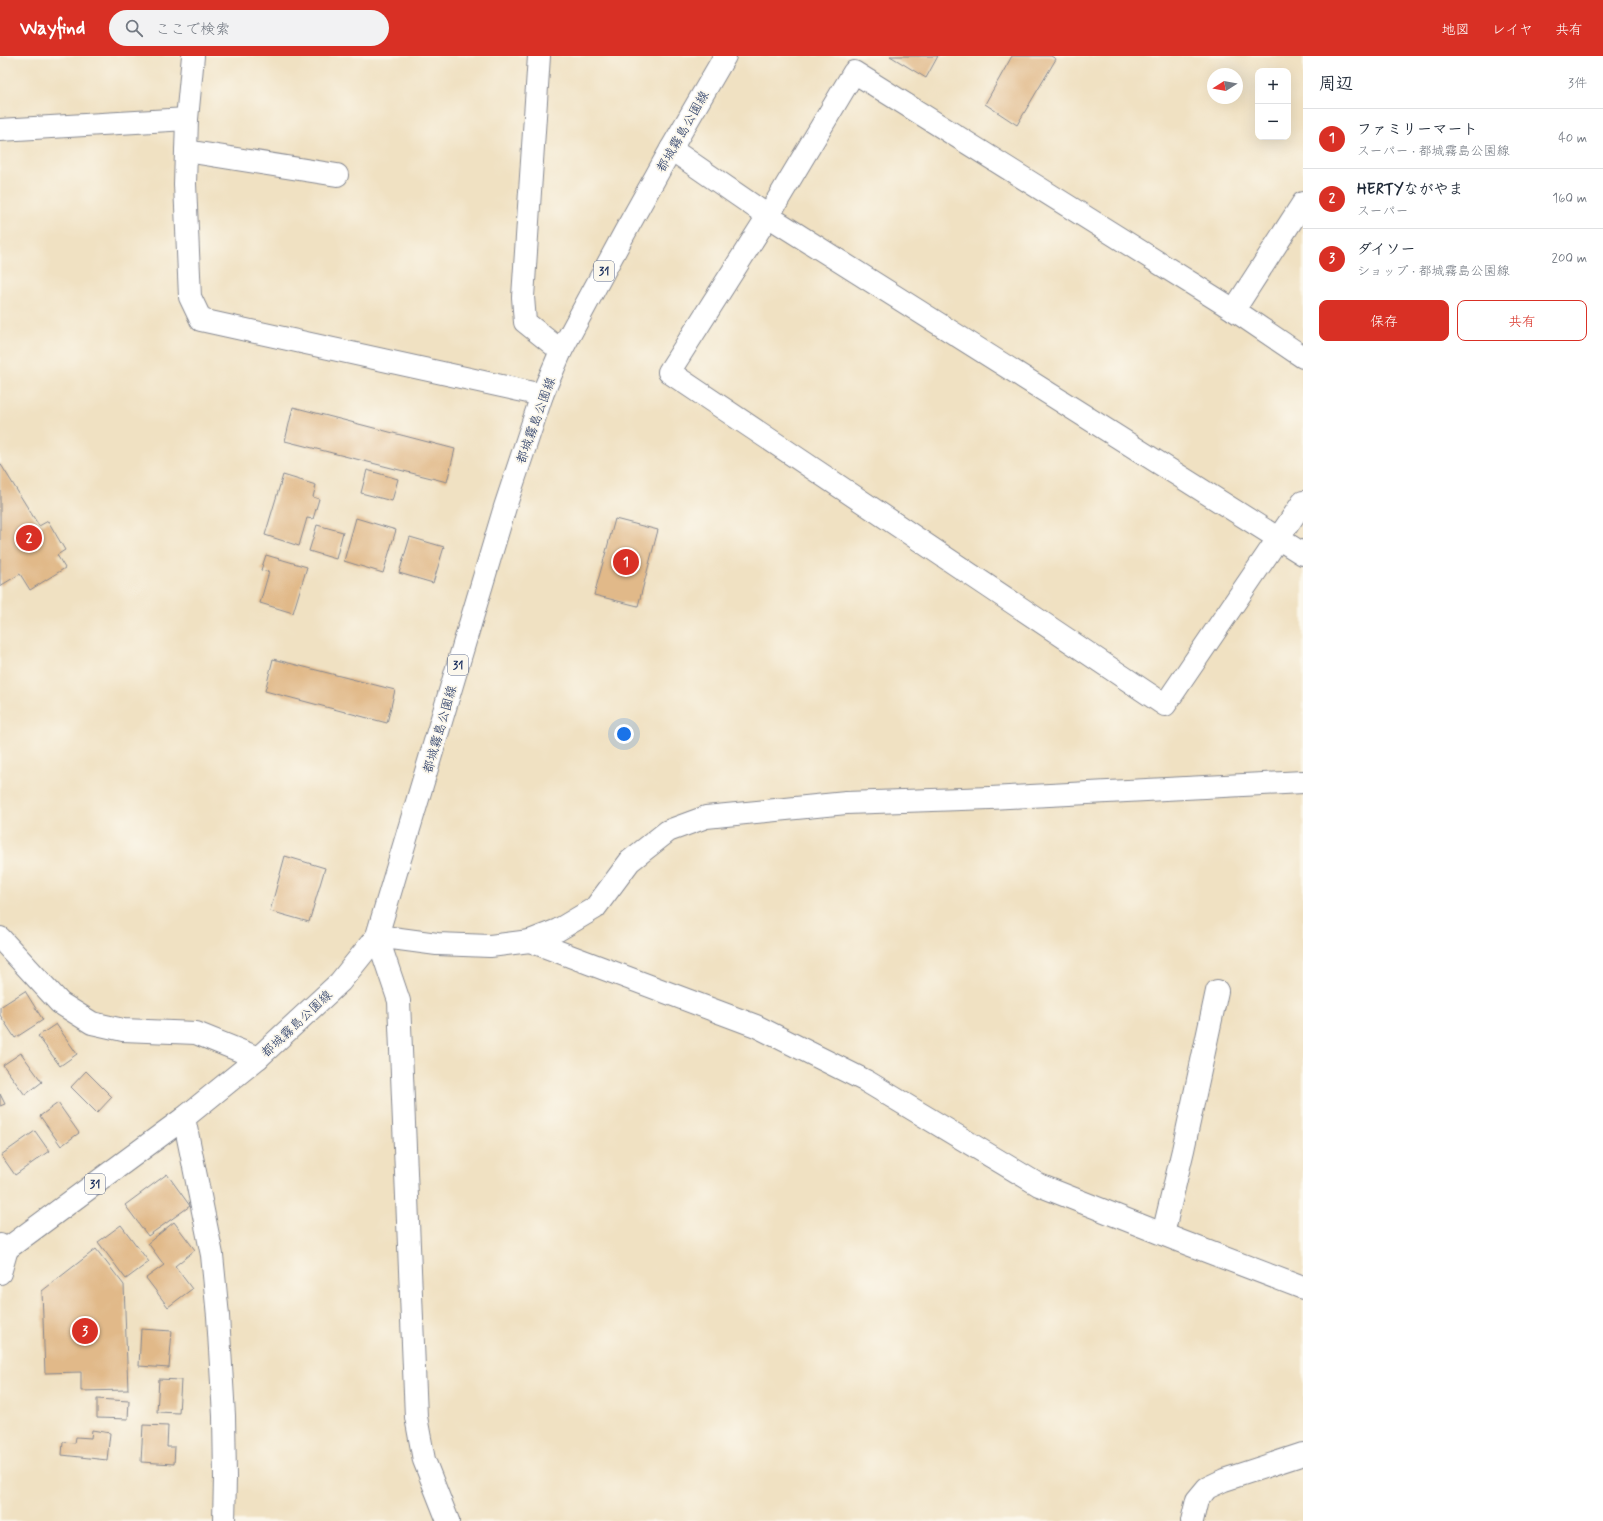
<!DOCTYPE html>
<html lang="ja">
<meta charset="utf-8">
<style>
body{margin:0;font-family:Mynerve,"Klee One",sans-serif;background:#f2f2f3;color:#1f2937}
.controls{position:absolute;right:12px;top:12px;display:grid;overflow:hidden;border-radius:8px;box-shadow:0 4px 16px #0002}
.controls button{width:36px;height:36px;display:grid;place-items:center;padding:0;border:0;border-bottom:1px solid #e0e1e3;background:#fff;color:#1f2937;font:20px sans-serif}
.compass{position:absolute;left:1207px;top:12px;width:36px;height:36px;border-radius:50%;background:#fff;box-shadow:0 4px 16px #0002;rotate:259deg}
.you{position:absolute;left:624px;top:678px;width:14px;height:14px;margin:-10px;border:3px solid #fff;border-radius:50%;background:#1a73e8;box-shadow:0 0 0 6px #1a73e833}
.badge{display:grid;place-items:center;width:26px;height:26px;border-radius:50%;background:#d93025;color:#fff;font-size:13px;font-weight:700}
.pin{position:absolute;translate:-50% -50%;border:2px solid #fff;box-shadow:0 1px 4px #0006}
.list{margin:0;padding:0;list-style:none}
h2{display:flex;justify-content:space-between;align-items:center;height:52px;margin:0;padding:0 16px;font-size:17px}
h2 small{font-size:13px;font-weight:400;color:#747a83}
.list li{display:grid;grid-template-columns:26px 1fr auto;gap:12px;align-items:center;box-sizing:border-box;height:60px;padding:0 16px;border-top:1px solid #e0e1e3}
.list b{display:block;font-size:15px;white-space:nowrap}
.list p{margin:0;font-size:13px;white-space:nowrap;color:#747a83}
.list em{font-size:13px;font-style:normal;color:#747a83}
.actions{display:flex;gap:8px;padding:12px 16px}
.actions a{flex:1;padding:9px 0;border:1px solid #d93025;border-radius:8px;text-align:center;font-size:14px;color:#d93025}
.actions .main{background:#d93025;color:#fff}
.icon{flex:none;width:22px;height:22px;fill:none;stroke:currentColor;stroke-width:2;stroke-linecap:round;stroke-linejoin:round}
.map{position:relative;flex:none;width:1303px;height:1465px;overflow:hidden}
header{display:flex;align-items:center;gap:24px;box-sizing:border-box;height:56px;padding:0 20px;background:#d93025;color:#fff}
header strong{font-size:19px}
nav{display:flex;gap:22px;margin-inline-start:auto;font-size:14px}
.search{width:280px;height:36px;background:#f2f2f3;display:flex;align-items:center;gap:10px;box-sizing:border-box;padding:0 14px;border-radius:22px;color:#747a83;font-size:15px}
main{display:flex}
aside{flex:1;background:#fff}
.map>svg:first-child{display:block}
.building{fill:#e1b989}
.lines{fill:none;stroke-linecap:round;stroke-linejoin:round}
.minor-casing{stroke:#868890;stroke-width:24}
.tertiary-casing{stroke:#868890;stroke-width:24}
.primary-casing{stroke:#868890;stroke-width:24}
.minor{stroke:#fff;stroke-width:22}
.tertiary{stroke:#fff;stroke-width:22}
.primary{stroke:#fff;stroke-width:22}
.labels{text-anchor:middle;stroke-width:3.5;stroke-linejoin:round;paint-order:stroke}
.shield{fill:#fbf7ec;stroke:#5e6b89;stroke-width:1}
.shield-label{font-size:12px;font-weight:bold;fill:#1b2f5e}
.street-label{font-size:13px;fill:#1b2f5e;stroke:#fbf7ec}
</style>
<header>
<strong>Wayfind</strong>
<div class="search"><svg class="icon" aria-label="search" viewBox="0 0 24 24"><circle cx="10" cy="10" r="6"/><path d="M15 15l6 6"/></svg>ここで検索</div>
<nav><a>地図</a><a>レイヤ</a><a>共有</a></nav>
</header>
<main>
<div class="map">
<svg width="1303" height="1465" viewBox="0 0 1303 1465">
<rect width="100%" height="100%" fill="#fbf7ec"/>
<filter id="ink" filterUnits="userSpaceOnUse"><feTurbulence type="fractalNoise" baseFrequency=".025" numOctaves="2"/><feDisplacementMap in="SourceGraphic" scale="8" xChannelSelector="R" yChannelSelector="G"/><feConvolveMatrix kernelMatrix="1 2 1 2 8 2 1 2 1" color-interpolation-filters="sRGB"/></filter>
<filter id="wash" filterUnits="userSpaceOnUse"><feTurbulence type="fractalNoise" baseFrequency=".012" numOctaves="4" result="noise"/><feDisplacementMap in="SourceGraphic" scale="16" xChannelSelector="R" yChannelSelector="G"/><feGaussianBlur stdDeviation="0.9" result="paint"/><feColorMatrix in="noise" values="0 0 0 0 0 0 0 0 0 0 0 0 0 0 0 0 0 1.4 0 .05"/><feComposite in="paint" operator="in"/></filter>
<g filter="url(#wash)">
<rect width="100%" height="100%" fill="#f0e1c2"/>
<g id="blocks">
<g class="building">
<polygon points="890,0 938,0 926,22"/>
<polygon points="1012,0 1051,0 1056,3 1017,69 985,48"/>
<polygon points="293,351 455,393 447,426 285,385"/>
<polygon points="0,407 39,470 48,465 65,494 57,499 65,512 30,534 20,518 0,530"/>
<polygon points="367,414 398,423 392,445 361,437"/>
<polygon points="283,419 316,429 313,441 319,443 313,463 307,462 299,490 265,479"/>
<polygon points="356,462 396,474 383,517 344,505"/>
<polygon points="615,463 658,474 638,550 594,539"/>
<polygon points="317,469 343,476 336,503 309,495"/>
<polygon points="410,481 444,491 433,527 399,517"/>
<polygon points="266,499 307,511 293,557 260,547 269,516 261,514"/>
<polygon points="273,603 395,634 387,667 265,635"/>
<polygon points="285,800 325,812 309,866 270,855"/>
<polygon points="25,935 43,964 15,982 0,959 0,951"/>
<polygon points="56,968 77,998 60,1010 38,980"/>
<polygon points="21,997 42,1026 25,1039 3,1009"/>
<polygon points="86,1015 112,1041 97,1057 71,1031"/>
<polygon points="0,1038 5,1048 0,1050"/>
<polygon points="58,1047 79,1077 61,1090 40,1060"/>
<polygon points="35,1075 49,1095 15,1119 1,1099"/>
<polygon points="167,1118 190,1150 148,1180 125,1149"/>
<polygon points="174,1166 195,1194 175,1210 192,1233 168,1251 146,1222 164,1209 148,1187"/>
<polygon points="121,1169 149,1206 126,1223 98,1186"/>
<polygon points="96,1193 124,1229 128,1334 81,1335 81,1316 45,1317 42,1235"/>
<polygon points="141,1273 172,1275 169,1312 139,1310"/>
<polygon points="159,1323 181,1324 179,1357 157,1356"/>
<polygon points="97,1343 129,1345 128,1363 97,1362"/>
<polygon points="143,1369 168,1370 167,1391 175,1391 174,1408 141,1406"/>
<polygon points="92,1374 110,1377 107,1404 62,1399 63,1386 75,1387 76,1381 91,1382"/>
</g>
</g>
</g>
<g filter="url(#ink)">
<use href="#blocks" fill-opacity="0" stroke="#868890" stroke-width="1"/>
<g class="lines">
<defs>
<g id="minor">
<polyline points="193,0 187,63 185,128 190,241 201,264 542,339"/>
<polyline points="539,0 523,241 525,266 561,295"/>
<polyline points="0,74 187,63"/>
<polyline points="186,95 337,119"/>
<polyline points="1303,147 1234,254 1303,301"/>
<polyline points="1234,254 854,16 768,160 669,316 1165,649 1303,446"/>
<polyline points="0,882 60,947 92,967 123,974 196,977 258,1002"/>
<polyline points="530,885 756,970 866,1025 1039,1129 1180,1185 1303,1232"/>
<polyline points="184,1062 212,1199 218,1260 224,1360 225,1422 224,1465"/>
<polyline points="1163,1178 1183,1094 1217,935"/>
<polyline points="0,1189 7,1193 0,1217"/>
<polyline points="448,1465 424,1404 416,1361 399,945 377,880 437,888 490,890 530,885 558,874 595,852 630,805 668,775 706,761 846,747 990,742 1303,726"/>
<polyline points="1192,1465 1197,1444 1207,1432 1224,1424 1303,1398"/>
</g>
<polyline id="tertiary" points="671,93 768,160 1303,498"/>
<polyline id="primary" points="0,1198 184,1062 258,1002 340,926 377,880 505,451 542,339 561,295 625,176 671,93 725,0"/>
</defs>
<use href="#minor" class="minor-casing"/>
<use href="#tertiary" class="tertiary-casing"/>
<use href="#primary" class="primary-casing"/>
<use href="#minor" class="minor"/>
<use href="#tertiary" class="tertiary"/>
<use href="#primary" class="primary"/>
</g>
</g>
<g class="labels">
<g class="shield">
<rect x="594" y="205" width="20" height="20" rx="3"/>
<rect x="448" y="599" width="20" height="20" rx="3"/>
<rect x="85" y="1118" width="20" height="20" rx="3"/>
</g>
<g class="shield-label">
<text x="604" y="219">31</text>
<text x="458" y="613">31</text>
<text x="95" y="1132">31</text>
</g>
<g class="street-label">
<text transform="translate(682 75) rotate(-60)" y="5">都城霧島公園線</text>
<text transform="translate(535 364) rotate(-70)" y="5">都城霧島公園線</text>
<text transform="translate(439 673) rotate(-74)" y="5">都城霧島公園線</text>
<text transform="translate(296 967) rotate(-43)" y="5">都城霧島公園線</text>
</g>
</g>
</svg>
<div class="controls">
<button>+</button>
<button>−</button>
</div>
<svg class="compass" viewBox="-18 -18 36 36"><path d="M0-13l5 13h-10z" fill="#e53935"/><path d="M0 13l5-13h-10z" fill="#747a83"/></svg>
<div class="you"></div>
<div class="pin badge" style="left:626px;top:506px">1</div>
<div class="pin badge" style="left:29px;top:482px">2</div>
<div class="pin badge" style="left:85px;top:1275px">3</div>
</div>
<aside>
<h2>周辺<small>3件</small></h2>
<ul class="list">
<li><span class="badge">1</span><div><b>ファミリーマート</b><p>スーパー · 都城霧島公園線</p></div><em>40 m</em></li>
<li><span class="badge">2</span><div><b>HERTYながやま</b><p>スーパー</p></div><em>160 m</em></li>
<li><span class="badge">3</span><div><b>ダイソー</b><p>ショップ · 都城霧島公園線</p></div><em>200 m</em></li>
</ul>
<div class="actions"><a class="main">保存</a><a>共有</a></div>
</aside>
</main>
